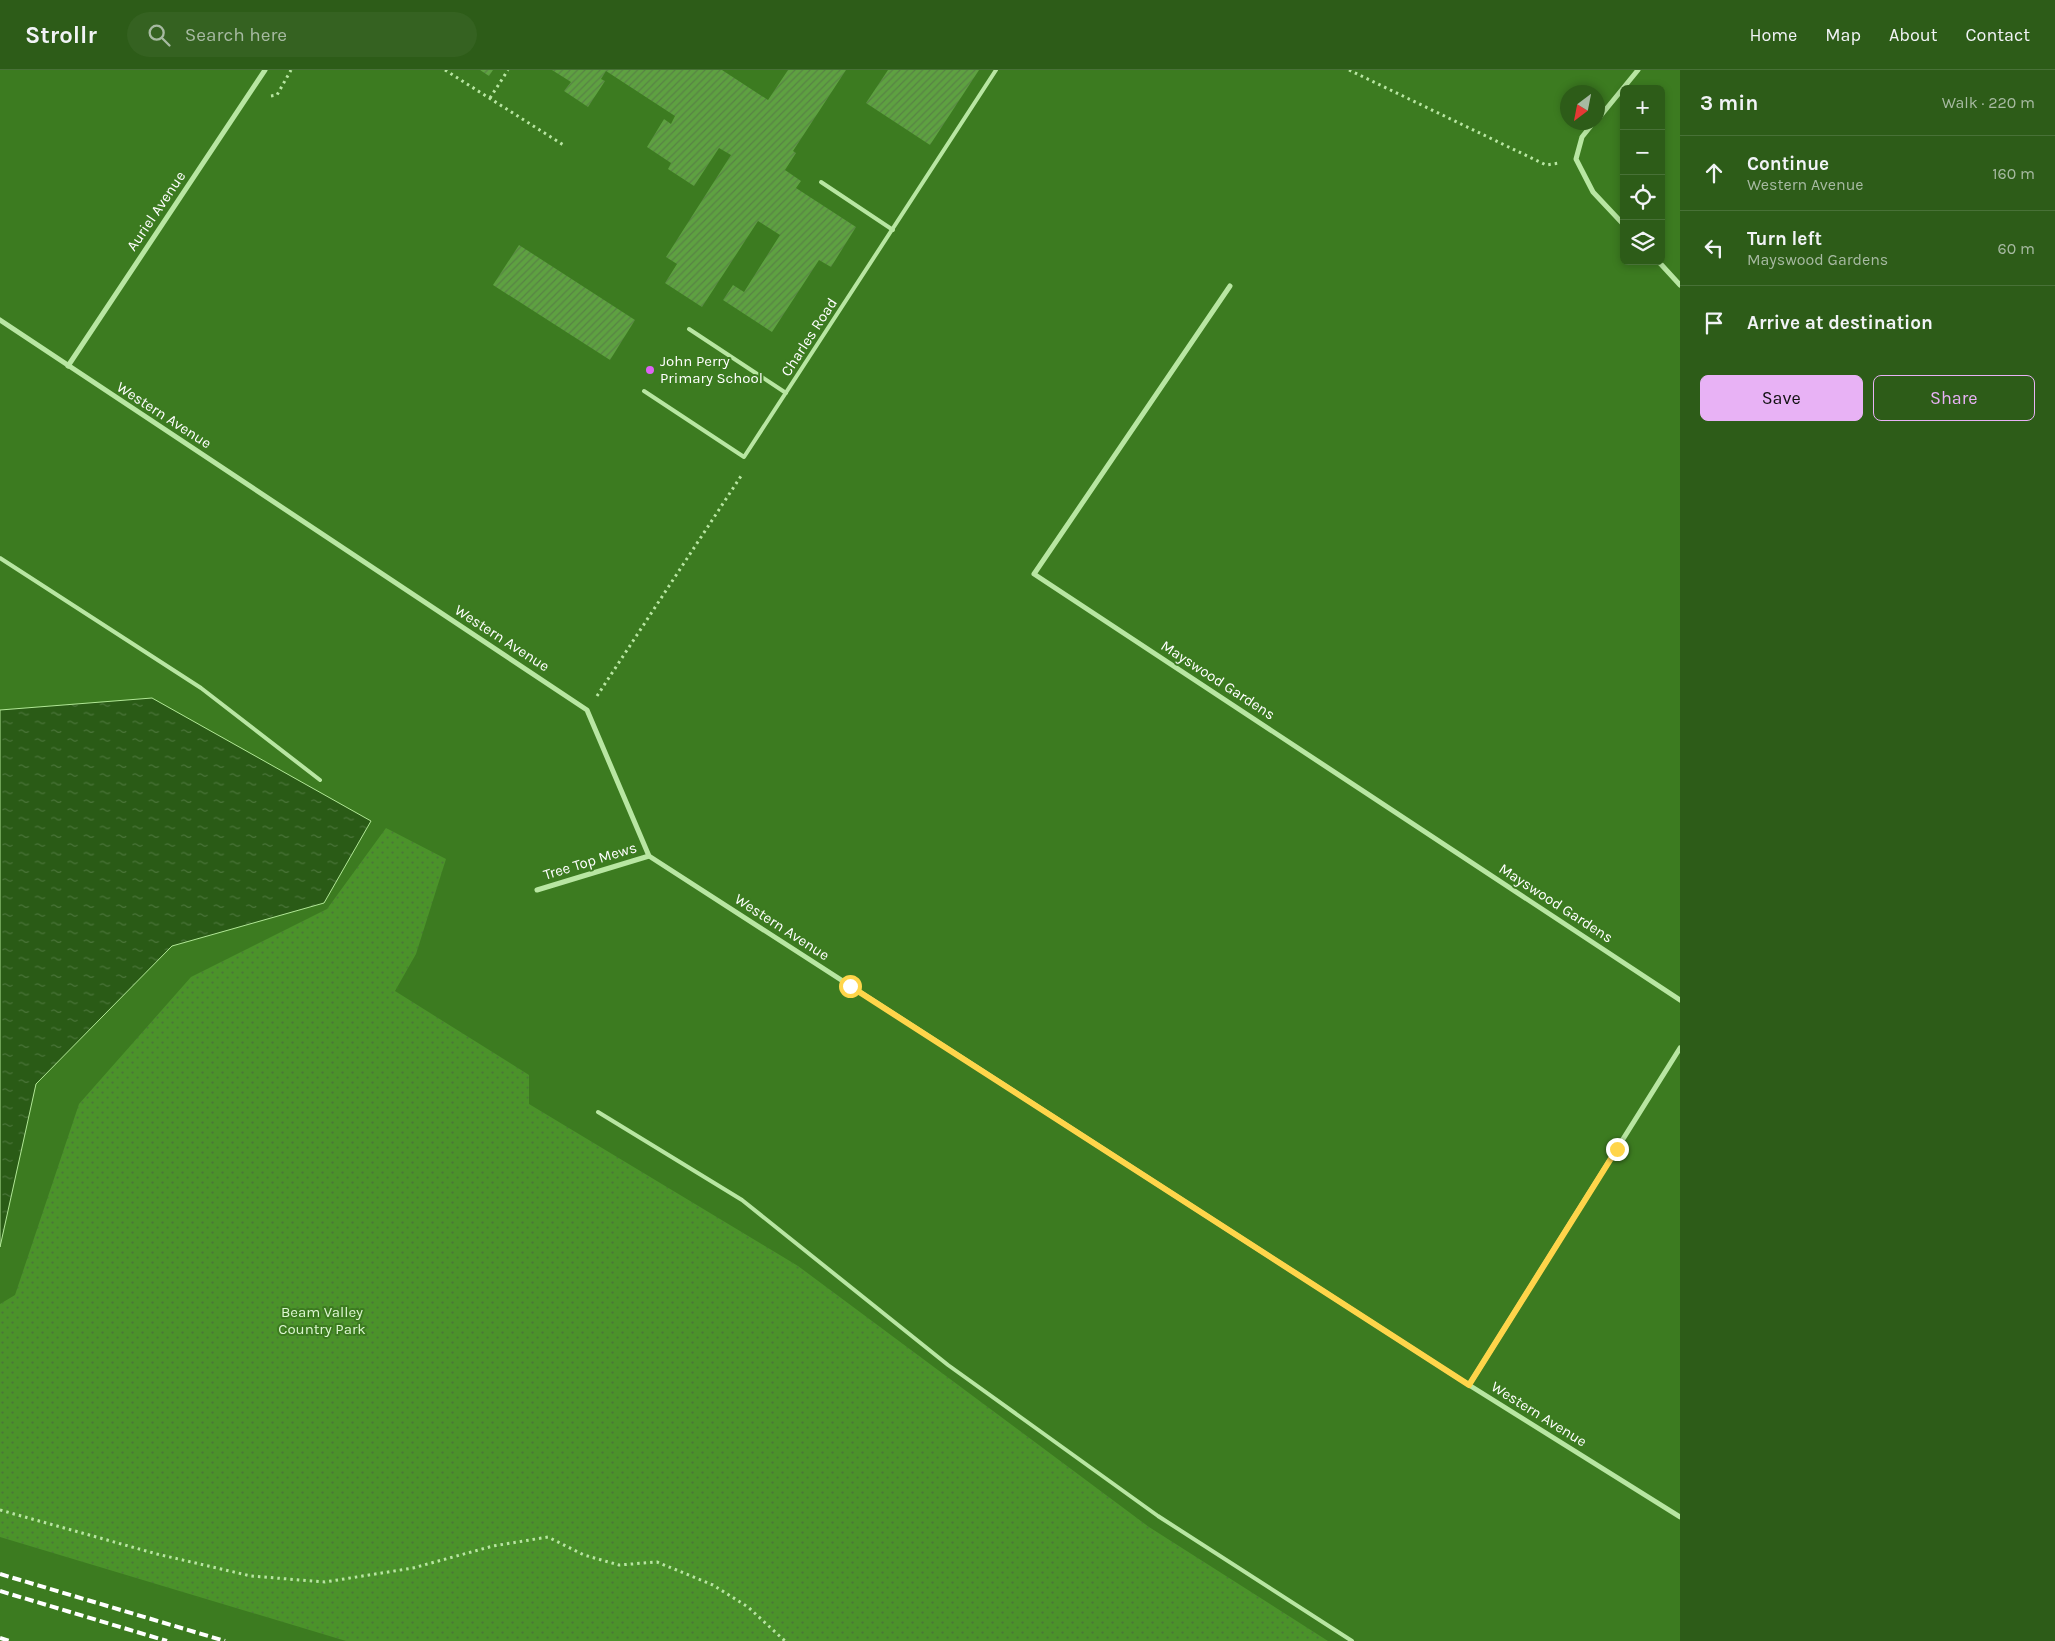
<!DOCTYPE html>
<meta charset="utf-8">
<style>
body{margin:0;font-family:Karla,sans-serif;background:#356221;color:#f1f3f6}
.controls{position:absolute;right:15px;top:15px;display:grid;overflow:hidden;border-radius:8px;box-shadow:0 2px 8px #0003}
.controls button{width:45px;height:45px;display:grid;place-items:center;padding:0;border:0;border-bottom:1px solid #487137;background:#2d5c18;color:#f1f3f6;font:25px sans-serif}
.compass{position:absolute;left:1560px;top:15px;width:45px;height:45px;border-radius:50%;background:#2d5c18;box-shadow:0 2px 8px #0003;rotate:212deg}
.stop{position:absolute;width:15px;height:15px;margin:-11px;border:4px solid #ffd54a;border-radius:50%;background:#fff}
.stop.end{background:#ffd54a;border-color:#fff;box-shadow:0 1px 5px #0008}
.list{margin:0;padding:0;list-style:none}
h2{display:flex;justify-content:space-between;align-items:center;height:65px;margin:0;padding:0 20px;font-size:21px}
h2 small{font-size:16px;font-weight:400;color:#a7baa2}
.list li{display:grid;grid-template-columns:32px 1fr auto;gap:15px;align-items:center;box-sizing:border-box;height:75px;padding:0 20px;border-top:1px solid #487137}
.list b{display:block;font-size:19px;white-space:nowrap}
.list p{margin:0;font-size:16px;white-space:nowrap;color:#a7baa2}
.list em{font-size:16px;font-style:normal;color:#a7baa2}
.actions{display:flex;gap:10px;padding:15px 20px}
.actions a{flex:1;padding:11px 0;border:1px solid #e8b2f5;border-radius:8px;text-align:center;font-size:18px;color:#e8b2f5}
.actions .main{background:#e8b2f5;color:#111}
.icon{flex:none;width:28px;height:28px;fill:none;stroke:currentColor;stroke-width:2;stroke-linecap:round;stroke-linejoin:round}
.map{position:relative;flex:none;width:1680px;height:1571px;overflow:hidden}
header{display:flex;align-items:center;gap:30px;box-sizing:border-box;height:70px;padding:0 25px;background:#2d5c18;border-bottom:1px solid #487137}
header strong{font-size:24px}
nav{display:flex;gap:28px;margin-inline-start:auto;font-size:18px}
.search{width:350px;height:45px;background:#356221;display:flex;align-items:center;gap:12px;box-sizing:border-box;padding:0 18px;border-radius:28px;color:#a7baa2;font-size:19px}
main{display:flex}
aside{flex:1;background:#2d5c18}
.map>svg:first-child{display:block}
.park{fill:url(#park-dots)}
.water{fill:url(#water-ripples);stroke:#b1e796}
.building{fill:url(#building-hatch)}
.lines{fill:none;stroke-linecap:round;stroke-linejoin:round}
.path{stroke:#b8e6a2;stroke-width:3;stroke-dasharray:2.5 4;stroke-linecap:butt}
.service{stroke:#b8e6a2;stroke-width:4}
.minor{stroke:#b8e6a2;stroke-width:5}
.rail{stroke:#fff;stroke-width:4;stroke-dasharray:9 4;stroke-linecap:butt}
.route{stroke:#ffd54a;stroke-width:6}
.poi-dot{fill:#dd63f3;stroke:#3c7b20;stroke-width:2}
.labels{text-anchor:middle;stroke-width:4;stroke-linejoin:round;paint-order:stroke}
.street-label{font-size:15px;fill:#fff;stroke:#3c7b20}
.poi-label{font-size:15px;fill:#fff;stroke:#3c7b20;text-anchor:start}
.park-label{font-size:15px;fill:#ddf7d1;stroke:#3c7b20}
</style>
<header>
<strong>Strollr</strong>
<div class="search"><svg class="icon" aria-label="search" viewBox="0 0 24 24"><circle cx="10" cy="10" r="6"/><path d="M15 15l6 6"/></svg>Search here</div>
<nav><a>Home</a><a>Map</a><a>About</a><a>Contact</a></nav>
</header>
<main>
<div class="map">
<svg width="1680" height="1571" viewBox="0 0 1680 1571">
<defs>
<pattern id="park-dots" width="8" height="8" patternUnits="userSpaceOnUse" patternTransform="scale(1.25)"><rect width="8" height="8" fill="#4b932a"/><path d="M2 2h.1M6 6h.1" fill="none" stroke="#4b7738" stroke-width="1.8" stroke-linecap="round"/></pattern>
<pattern id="water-ripples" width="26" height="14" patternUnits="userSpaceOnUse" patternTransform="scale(1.25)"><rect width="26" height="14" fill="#2a5b16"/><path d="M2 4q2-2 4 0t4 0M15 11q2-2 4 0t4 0" fill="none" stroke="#4a7439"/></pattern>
<pattern id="building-hatch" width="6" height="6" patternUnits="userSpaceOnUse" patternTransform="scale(1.25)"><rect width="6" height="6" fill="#5ea141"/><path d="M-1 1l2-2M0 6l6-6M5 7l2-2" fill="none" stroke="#588345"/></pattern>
</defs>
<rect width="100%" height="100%" fill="#3c7b20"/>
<polygon class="park" points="386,758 446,789 416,884 395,921 529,1005 529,1034 798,1196 1149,1457 1328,1571 346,1571 0,1467 0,1234 15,1225 79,1034 191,907 327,839"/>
<polygon class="water" points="152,628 371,751 324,833 172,876 36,1014 0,1177 0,640"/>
<g class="building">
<polygon points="480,0 493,0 489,6"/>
<polygon points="552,0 722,0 768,30 788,0 846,0 793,81 796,83 785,100 801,111 796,118 856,157 831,197 819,190 772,262 723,230 733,215 744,222 780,165 758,151 702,237 665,213 677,194 666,187 731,85 719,78 694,116 668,99 671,93 647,77 664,49 671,54 675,46 606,1 601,9 605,11 588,37 564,21 571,12"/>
<polygon points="888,0 979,0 930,75 866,33"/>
<polygon points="519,175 635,250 610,290 493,215"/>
</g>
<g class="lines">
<g class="path">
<polyline points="445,0 565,76"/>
<polyline points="1349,0 1546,95 1559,93"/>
<polyline points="271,26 277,25 291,0"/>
<polyline points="490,28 508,0"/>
<polyline points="597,626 743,403"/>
<polyline points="0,1440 157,1484 251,1506 325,1512 413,1498 493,1476 548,1467 584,1485 619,1495 657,1492 713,1515 748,1537 785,1571"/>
</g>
<g class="service">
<polyline points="821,112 893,160"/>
<polyline points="689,259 786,323"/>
<polyline points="644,321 744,387 996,0"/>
<polyline points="0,488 201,618 320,710"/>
<polyline points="598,1042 742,1130 948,1295 1158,1446 1352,1571"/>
</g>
<g class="minor">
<polyline points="1598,49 1638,0"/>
<polyline points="1594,52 1582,67 1576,89 1593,122 1624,155"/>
<polyline points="1658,191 1680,215"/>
<polyline points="1230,216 1034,504 1680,930"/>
<polyline points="0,250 587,640 649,786 1469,1315 1680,1447"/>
<polyline points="68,296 265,0"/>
<polyline points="537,820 649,786"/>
<polyline points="1469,1315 1680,978"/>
</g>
<g class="rail">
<polyline points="0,1504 225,1571"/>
<polyline points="0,1521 167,1571"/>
<polyline points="0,1568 10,1571"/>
</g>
</g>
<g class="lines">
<polyline class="route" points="850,916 1469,1315 1617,1079"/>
</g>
<circle class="poi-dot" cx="650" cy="300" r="5"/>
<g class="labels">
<g class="street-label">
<text transform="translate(156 141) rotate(-56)" y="5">Auriel Avenue</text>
<text transform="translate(809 267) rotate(-57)" y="5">Charles Road</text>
<text transform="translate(164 345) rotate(33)" y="5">Western Avenue</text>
<text transform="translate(502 568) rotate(33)" y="5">Western Avenue</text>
<text transform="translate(1218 610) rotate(33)" y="5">Mayswood Gardens</text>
<text transform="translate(590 791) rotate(-17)" y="5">Tree Top Mews</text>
<text transform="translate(1556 833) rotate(33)" y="5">Mayswood Gardens</text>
<text transform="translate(782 857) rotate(33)" y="5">Western Avenue</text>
<text transform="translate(1539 1344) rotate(32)" y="5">Western Avenue</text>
</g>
<g class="poi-label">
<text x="660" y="296">John Perry<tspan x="660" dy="17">Primary School</tspan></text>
</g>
<g class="park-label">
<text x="322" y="1247">Beam Valley<tspan x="322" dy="17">Country Park</tspan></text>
</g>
</g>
</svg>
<div class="controls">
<button>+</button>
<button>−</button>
<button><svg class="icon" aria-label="locate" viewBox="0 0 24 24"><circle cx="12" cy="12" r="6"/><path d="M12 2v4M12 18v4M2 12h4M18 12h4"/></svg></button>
<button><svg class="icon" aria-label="layers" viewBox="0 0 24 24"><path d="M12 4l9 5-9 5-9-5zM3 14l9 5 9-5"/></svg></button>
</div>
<svg class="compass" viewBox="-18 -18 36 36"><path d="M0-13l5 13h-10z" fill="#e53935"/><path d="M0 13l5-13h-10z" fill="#a7baa2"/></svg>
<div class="stop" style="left:850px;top:916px"></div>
<div class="stop end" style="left:1617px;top:1079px"></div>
</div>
<aside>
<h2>3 min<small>Walk · 220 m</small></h2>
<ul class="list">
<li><svg class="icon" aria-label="ahead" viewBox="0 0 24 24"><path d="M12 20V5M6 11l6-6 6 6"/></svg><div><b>Continue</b><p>Western Avenue</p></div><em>160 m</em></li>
<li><svg class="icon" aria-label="left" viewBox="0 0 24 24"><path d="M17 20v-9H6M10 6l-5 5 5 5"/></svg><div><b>Turn left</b><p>Mayswood Gardens</p></div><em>60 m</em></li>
<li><svg class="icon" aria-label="arrive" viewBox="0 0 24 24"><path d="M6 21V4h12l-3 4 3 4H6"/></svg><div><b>Arrive at destination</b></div></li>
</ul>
<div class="actions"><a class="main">Save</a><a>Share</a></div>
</aside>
</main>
